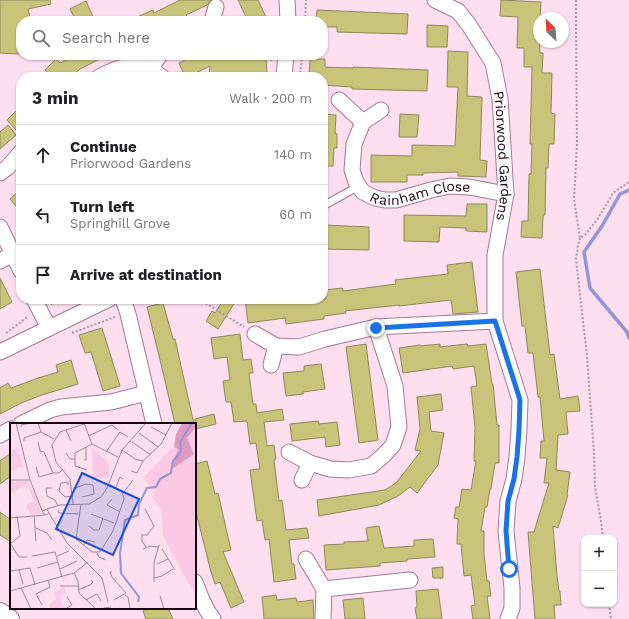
<!DOCTYPE html>
<meta charset="utf-8">
<style>
body{margin:0;font-family:"Work Sans",sans-serif;background:#f2f2f2;color:#202124}
.controls{position:absolute;right:12px;bottom:12px;display:grid;overflow:hidden;border-radius:8px;box-shadow:0 1px 3px #0004}
.controls button{width:36px;height:36px;display:grid;place-items:center;padding:0;border:0;border-bottom:1px solid #e0e0e0;background:#fff;color:#202124;font:20px sans-serif}
.compass{position:absolute;left:533px;top:12px;width:36px;height:36px;border-radius:50%;background:#fff;box-shadow:0 1px 3px #0004;rotate:335deg}
.stop{position:absolute;width:12px;height:12px;margin:-9px;border:3px solid #1a73e8;border-radius:50%;background:#fff}
.stop.end{background:#1a73e8;border-color:#fff;box-shadow:0 1px 4px #0008}
.list{margin:0;padding:0;list-style:none}
h2{display:flex;justify-content:space-between;align-items:center;height:52px;margin:0;padding:0 16px;font-size:17px}
h2 small{font-size:13px;font-weight:400;color:#757577}
.list li{display:grid;grid-template-columns:26px 1fr auto;gap:12px;align-items:center;box-sizing:border-box;height:60px;padding:0 16px;border-top:1px solid #e0e0e0}
.list b{display:block;font-size:15px;white-space:nowrap}
.list p{margin:0;font-size:13px;white-space:nowrap;color:#757577}
.list em{font-size:13px;font-style:normal;color:#757577}
.icon{flex:none;width:22px;height:22px;fill:none;stroke:currentColor;stroke-width:2;stroke-linecap:round;stroke-linejoin:round}
.map{position:relative;flex:none;width:629px;height:619px;overflow:hidden}
.search{position:absolute;background:#fff;box-shadow:0 1px 3px #0004;left:16px;top:16px;width:312px;height:44px;display:flex;align-items:center;gap:10px;box-sizing:border-box;padding:0 14px;border-radius:16px;color:#757577;font-size:15px}
.panel{position:absolute;background:#fff;box-shadow:0 1px 3px #0004;left:16px;top:72px;width:312px;height:232px;border-radius:16px}
.map>svg:first-child{display:block}
.lines{fill:none;stroke-linecap:round;stroke-linejoin:round}
.stream{stroke:#9594d5;stroke-width:3.5}
.building{fill:#cac47b;stroke:#8d895b}
.service-casing{stroke:#a67992;stroke-width:9}
.minor-casing{stroke:#a67992;stroke-width:17}
.tertiary-casing{stroke:#a67992;stroke-width:20}
.path{stroke:#ad94a2;stroke-width:2;stroke-dasharray:2 2;stroke-linecap:butt}
.service{stroke:#fff;stroke-width:7}
.minor{stroke:#fff;stroke-width:15}
.tertiary{stroke:#fff;stroke-width:18}
.route{stroke:#1a73e8;stroke-width:5}
.labels{text-anchor:middle;stroke-width:3.5;stroke-linejoin:round;paint-order:stroke}
.street-label{font-size:14px;fill:#15060f;stroke:#fdf3f8}
.inset-river{fill:none;stroke:#9594d5;stroke-width:2}
.inset-road{fill:none;stroke:#a08895;stroke-width:1}
.view{fill:#1d4ed8;fill-opacity:0.15;stroke:#1d4ed8;stroke-width:2}
.inset-edge{fill:none;stroke:#15060f;stroke-width:2}
</style>
<div class="map">
<svg width="629" height="619" viewBox="0 0 629 619">
<rect width="100%" height="100%" fill="#fddfef"/>
<g class="lines">
<polyline class="stream" points="629,190 620,194 602,226 584,252 590,288 627,332 629,338"/>
</g>
<g class="building">
<polygon points="0,0 50,0 51,4 28,9 31,21 21,21 21,54 0,53"/>
<polygon points="180,0 211,0 207,5 186,15 187,16 177,21 128,21 153,10 154,13"/>
<polygon points="238,0 258,0 266,17 257,21 248,21"/>
<polygon points="501,0 541,2 540,18 539,18 540,53 543,53 542,73 552,73 551,113 555,114 554,144 549,144 548,168 546,168 545,215 543,215 542,238 521,237 522,221 528,221 529,174 531,174 532,144 530,144 532,67 524,67 524,48 517,48 518,17 500,16"/>
<polygon points="86,1 95,21 76,21 70,9"/>
<polygon points="317,10 408,14 407,34 337,32 337,27 323,27 323,21 316,21"/>
<polygon points="427,25 448,26 447,47 427,47"/>
<polygon points="448,51 468,52 467,96 482,97 480,160 487,161 486,177 458,176 458,172 423,173 423,175 407,175 407,182 371,182 371,155 412,156 412,145 455,146 458,87 447,87"/>
<polygon points="76,55 108,55 80,69 71,77 51,77 45,70 56,59 60,63"/>
<polygon points="195,55 241,58 266,57 267,74 240,75 240,77 209,76 210,66 187,77 185,77 179,63"/>
<polygon points="310,59 325,59 325,67 353,68 353,67 428,70 427,91 352,89 352,87 323,85 323,77 309,77"/>
<polygon points="21,106 21,125 16,130 7,120"/>
<polygon points="323,114 336,115 335,133 337,134 337,148 334,148 333,166 323,166"/>
<polygon points="400,114 419,115 417,137 399,137"/>
<polygon points="8,125 16,135 0,149 0,132"/>
<polygon points="21,189 21,212 10,199"/>
<polygon points="467,204 487,204 487,232 466,231 466,228 440,227 439,242 404,241 404,215 466,216"/>
<polygon points="323,225 369,227 369,250 323,249"/>
<polygon points="472,262 478,312 453,314 451,300 399,306 399,305 345,311 346,313 324,316 324,319 286,324 285,318 248,323 245,299 278,299 278,301 297,299 326,299 325,290 342,288 343,291 396,284 395,280 448,274 447,265"/>
<polygon points="540,269 550,355 554,354 560,399 578,396 580,411 566,412 568,434 558,435 556,470 570,472 567,495 568,495 558,528 553,526 557,576 559,591 560,591 561,605 554,605 555,619 535,619 528,532 534,532 549,483 544,483 547,458 540,458 541,441 544,441 540,397 538,397 533,353 528,353 525,326 522,326 516,272"/>
<polygon points="0,278 12,302 0,309"/>
<polygon points="224,299 237,299 218,329 206,321 212,311 215,313"/>
<polygon points="163,303 173,339 175,339 194,424 175,424 162,368 147,307"/>
<polygon points="102,328 120,386 103,391 91,352 85,353 79,335"/>
<polygon points="240,334 243,360 251,359 253,373 249,373 253,404 256,404 257,413 282,409 284,420 264,422 267,446 274,445 276,459 274,460 279,501 282,500 286,530 307,528 309,538 289,540 292,564 294,564 296,579 274,582 269,539 265,540 262,520 257,521 250,470 260,469 256,443 250,444 247,421 234,422 231,402 226,402 223,381 230,380 227,357 214,359 211,338"/>
<polygon points="366,344 378,440 359,443 346,347"/>
<polygon points="440,344 440,347 467,344 468,346 486,344 492,384 493,384 497,425 499,425 499,463 495,463 491,489 490,489 487,507 485,507 481,531 484,531 484,554 487,581 489,581 491,596 487,596 490,619 473,619 471,606 475,605 471,575 464,576 461,544 457,544 458,519 454,518 456,507 459,507 462,489 471,490 476,461 474,461 475,427 471,387 477,386 474,366 453,369 452,366 403,373 399,348 420,345 420,346"/>
<polygon points="71,360 78,384 42,395 21,403 0,414 0,388 8,383 11,388 38,378 58,372 56,365"/>
<polygon points="321,364 325,389 303,392 303,394 286,396 283,373 304,371 304,366"/>
<polygon points="441,394 443,410 429,412 431,431 444,433 438,465 417,493 410,487 398,496 379,505 319,516 317,500 385,490 396,483 421,451 415,450 420,429 417,397"/>
<polygon points="214,414 216,424 195,429 195,419"/>
<polygon points="318,421 319,424 337,422 340,445 326,447 325,437 292,441 290,424"/>
<polygon points="11,453 11,476 0,484 0,461"/>
<polygon points="207,461 215,494 218,493 231,550 223,552 244,602 231,608 220,582 215,584 211,572 195,508 195,464"/>
<polygon points="0,512 11,520 11,542 0,535"/>
<polygon points="379,526 384,548 414,546 414,540 433,539 435,557 407,559 407,561 380,563 380,566 326,570 324,545 344,544 344,542 368,541 366,528"/>
<polygon points="443,567 443,578 433,578 432,568"/>
<polygon points="438,589 442,619 417,619 415,608 417,607 416,591"/>
<polygon points="276,595 277,600 296,598 297,602 313,600 314,619 264,619 262,597"/>
<polygon points="363,598 365,619 345,619 343,600"/>
<polygon points="149,608 168,608 173,619 146,619 143,611"/>
</g>
<g class="lines">
<defs>
<polyline id="service" points="323,206 359,186"/>
<g id="minor">
<polyline points="287,0 288,21"/>
<path id="s1" d="M435,0L458,11L469,25L493,63L500,99L506,194L495,255V321L520,400L519,430L517,457L514,479L508,501L506,531L512,588V608L508,619"/>
<polyline points="212,21 216,7"/>
<polyline points="150,69 160,55"/>
<path d="M99,77C122,65 140,59 162,77"/>
<polyline points="284,77 286,55"/>
<polyline points="339,100 363,122"/>
<path id="s2" d="M381,110L363,122L354,144L352,170L356,182L363,192L375,198L385,200H396L431,190L450,186L469,187L506,194"/>
<polyline points="0,173 7,168 21,152"/>
<polyline points="0,227 21,271"/>
<polyline points="0,261 13,254"/>
<polyline points="34,299 49,328"/>
<polyline points="123,299 128,314 154,424"/>
<polyline points="255,334 276,346 299,347 325,339 376,327 495,321"/>
<polyline points="0,352 109,299"/>
<polyline points="271,365 276,346"/>
<polyline points="21,424 50,410 61,407 111,402 146,393"/>
<polyline points="0,435 11,429"/>
<polyline points="289,452 310,463 330,469 349,470 371,466 383,456 393,445 399,427 395,386 376,327"/>
<polyline points="302,480 310,463"/>
<polyline points="306,559 324,589"/>
<path d="M195,582C200,595 204,608 213,619"/>
<polyline points="323,619 324,589 410,580"/>
</g>
<polyline id="tertiary" points="0,612 10,619"/>
</defs>
<use href="#service" class="service-casing"/>
<use href="#minor" class="minor-casing"/>
<use href="#tertiary" class="tertiary-casing"/>
<g class="path">
<polyline points="576,0 576,25 577,143 574,199 580,238 585,235 599,217 613,193 629,182"/>
<polyline points="305,21 306,0"/>
<polyline points="270,55 271,62"/>
<polyline points="300,77 302,55"/>
<polyline points="580,238 578,245 576,259 587,356 594,453 595,487 601,521 603,538"/>
<polyline points="199,299 244,327"/>
<polyline points="51,304 65,299"/>
<polyline points="6,333 21,322 28,316"/>
<polyline points="72,333 115,317"/>
<polyline points="609,604 611,619"/>
</g>
<use href="#service" class="service"/>
<use href="#minor" class="minor"/>
<use href="#tertiary" class="tertiary"/>
</g>
<g class="lines">
<polyline class="route" points="376,328 495,321 520,400 519,430 517,457 514,479 508,501 506,531 509,569"/>
</g>
<g class="labels">
<g class="street-label">
<text dy="5" stroke="none"><textPath href="#s1" startOffset="182">Priorwood Gardens</textPath></text>
<text dy="5" stroke="none"><textPath href="#s2" startOffset="156">Rainham Close</textPath></text>
</g>
</g>
<g transform="translate(10 423)">
<rect width="186" height="186" fill="#fddfef"/>
<path d="M186,4V174L153,113L151,85L142,74L145,68L133,55L163,24L168,26L160,47L152,53L163,48L177,15ZM82,24L99,41V55H83ZM8,25L13,43L0,48V28ZM0,58H18L29,81L30,90L20,91L16,82L24,78L17,61L0,71ZM54,164L56,170L50,174L51,179L56,185L41,186L39,183L46,176L44,170Z" fill="#facae4"/>
<path d="M172,0H186V4L177,15L184,31L149,55L160,47L168,26L164,24L166,11Z" fill="#de9ac1"/>
<path class="inset-river" d="M128,179L129,174L111,150L110,130L115,97L128,92L129,81L137,65L146,64L150,56L161,50L163,38L171,29L170,19L182,0"/>
<path class="inset-road" d="M6,0L20,57L33,90L36,92L39,90L37,86L32,88M28,0L31,9L44,16M74,0L82,21L108,34M12,4L11,2L21,0M141,4L156,12M56,7L61,18M129,10L148,24M78,13L102,2L108,7M14,18V15L31,9M28,19L30,28L34,29L43,50H49L53,46M122,19L141,32M112,27L125,36L133,38L151,21L162,0M96,29L110,9L118,14M56,30L60,36H65M74,37H76V24M26,44L29,54L43,50M77,47L65,43V30L82,21M121,48L127,50L133,38M1,57H20M58,62V59L51,60L49,68L55,74L63,73M106,64L110,54L113,56M42,65H36L37,73L45,77L48,83M63,66L76,61L83,62L84,71L72,74M113,70L123,57M102,76L97,82L110,89M63,81L60,56L46,39L42,22L50,9L74,1M71,81L66,116L82,129H90L103,108L114,76L112,68L99,61M37,86L50,82L79,81L91,74L97,65L112,27L136,0M48,87L49,90L69,91M39,90L57,120L92,155L98,179M81,91L104,100M24,93L26,118M0,95L35,92M79,103L84,107H89L93,95M26,105L37,110L42,117M132,111V118L136,124M132,112H137L144,103L135,86M0,120L9,134H17M0,121L10,113L7,93M74,122L77,117L85,119M133,126L140,123L148,124M152,126L165,147M87,130L89,134L96,137M22,133L45,129L52,154M47,133L59,128M147,141L158,136M27,145L48,139M50,146L67,138M9,147L13,161M0,148L20,145L25,162M102,149H100L102,154L116,170L104,177M64,150L68,158L69,170L86,186M144,155L152,153L163,146M144,159V140L149,122M50,163H68M11,165L21,186M68,167L80,162L83,159L81,157M0,168L64,150L78,139M115,172L118,174L120,186M150,173L154,186M76,177L87,171L91,178M32,182L26,171L40,164L38,157M55,186L62,182L57,174M88,186L101,184"/>
<path class="view" d="M72,50L129,76L103,132L46,106Z"/>
<rect width="186" height="186" class="inset-edge"/>
</g>
</svg>
<div class="controls">
<button>+</button>
<button>−</button>
</div>
<svg class="compass" viewBox="-18 -18 36 36"><path d="M0-13l5 13h-10z" fill="#e53935"/><path d="M0 13l5-13h-10z" fill="#757577"/></svg>
<div class="stop" style="left:509px;top:569px"></div>
<div class="stop end" style="left:376px;top:328px"></div>
<div class="search"><svg class="icon" aria-label="search" viewBox="0 0 24 24"><circle cx="10" cy="10" r="6"/><path d="M15 15l6 6"/></svg>Search here</div>
<section class="panel">
<h2>3 min<small>Walk · 200 m</small></h2>
<ul class="list">
<li><svg class="icon" aria-label="ahead" viewBox="0 0 24 24"><path d="M12 20V5M6 11l6-6 6 6"/></svg><div><b>Continue</b><p>Priorwood Gardens</p></div><em>140 m</em></li>
<li><svg class="icon" aria-label="left" viewBox="0 0 24 24"><path d="M17 20v-9H6M10 6l-5 5 5 5"/></svg><div><b>Turn left</b><p>Springhill Grove</p></div><em>60 m</em></li>
<li><svg class="icon" aria-label="arrive" viewBox="0 0 24 24"><path d="M6 21V4h12l-3 4 3 4H6"/></svg><div><b>Arrive at destination</b></div></li>
</ul>
</section>
</div>
